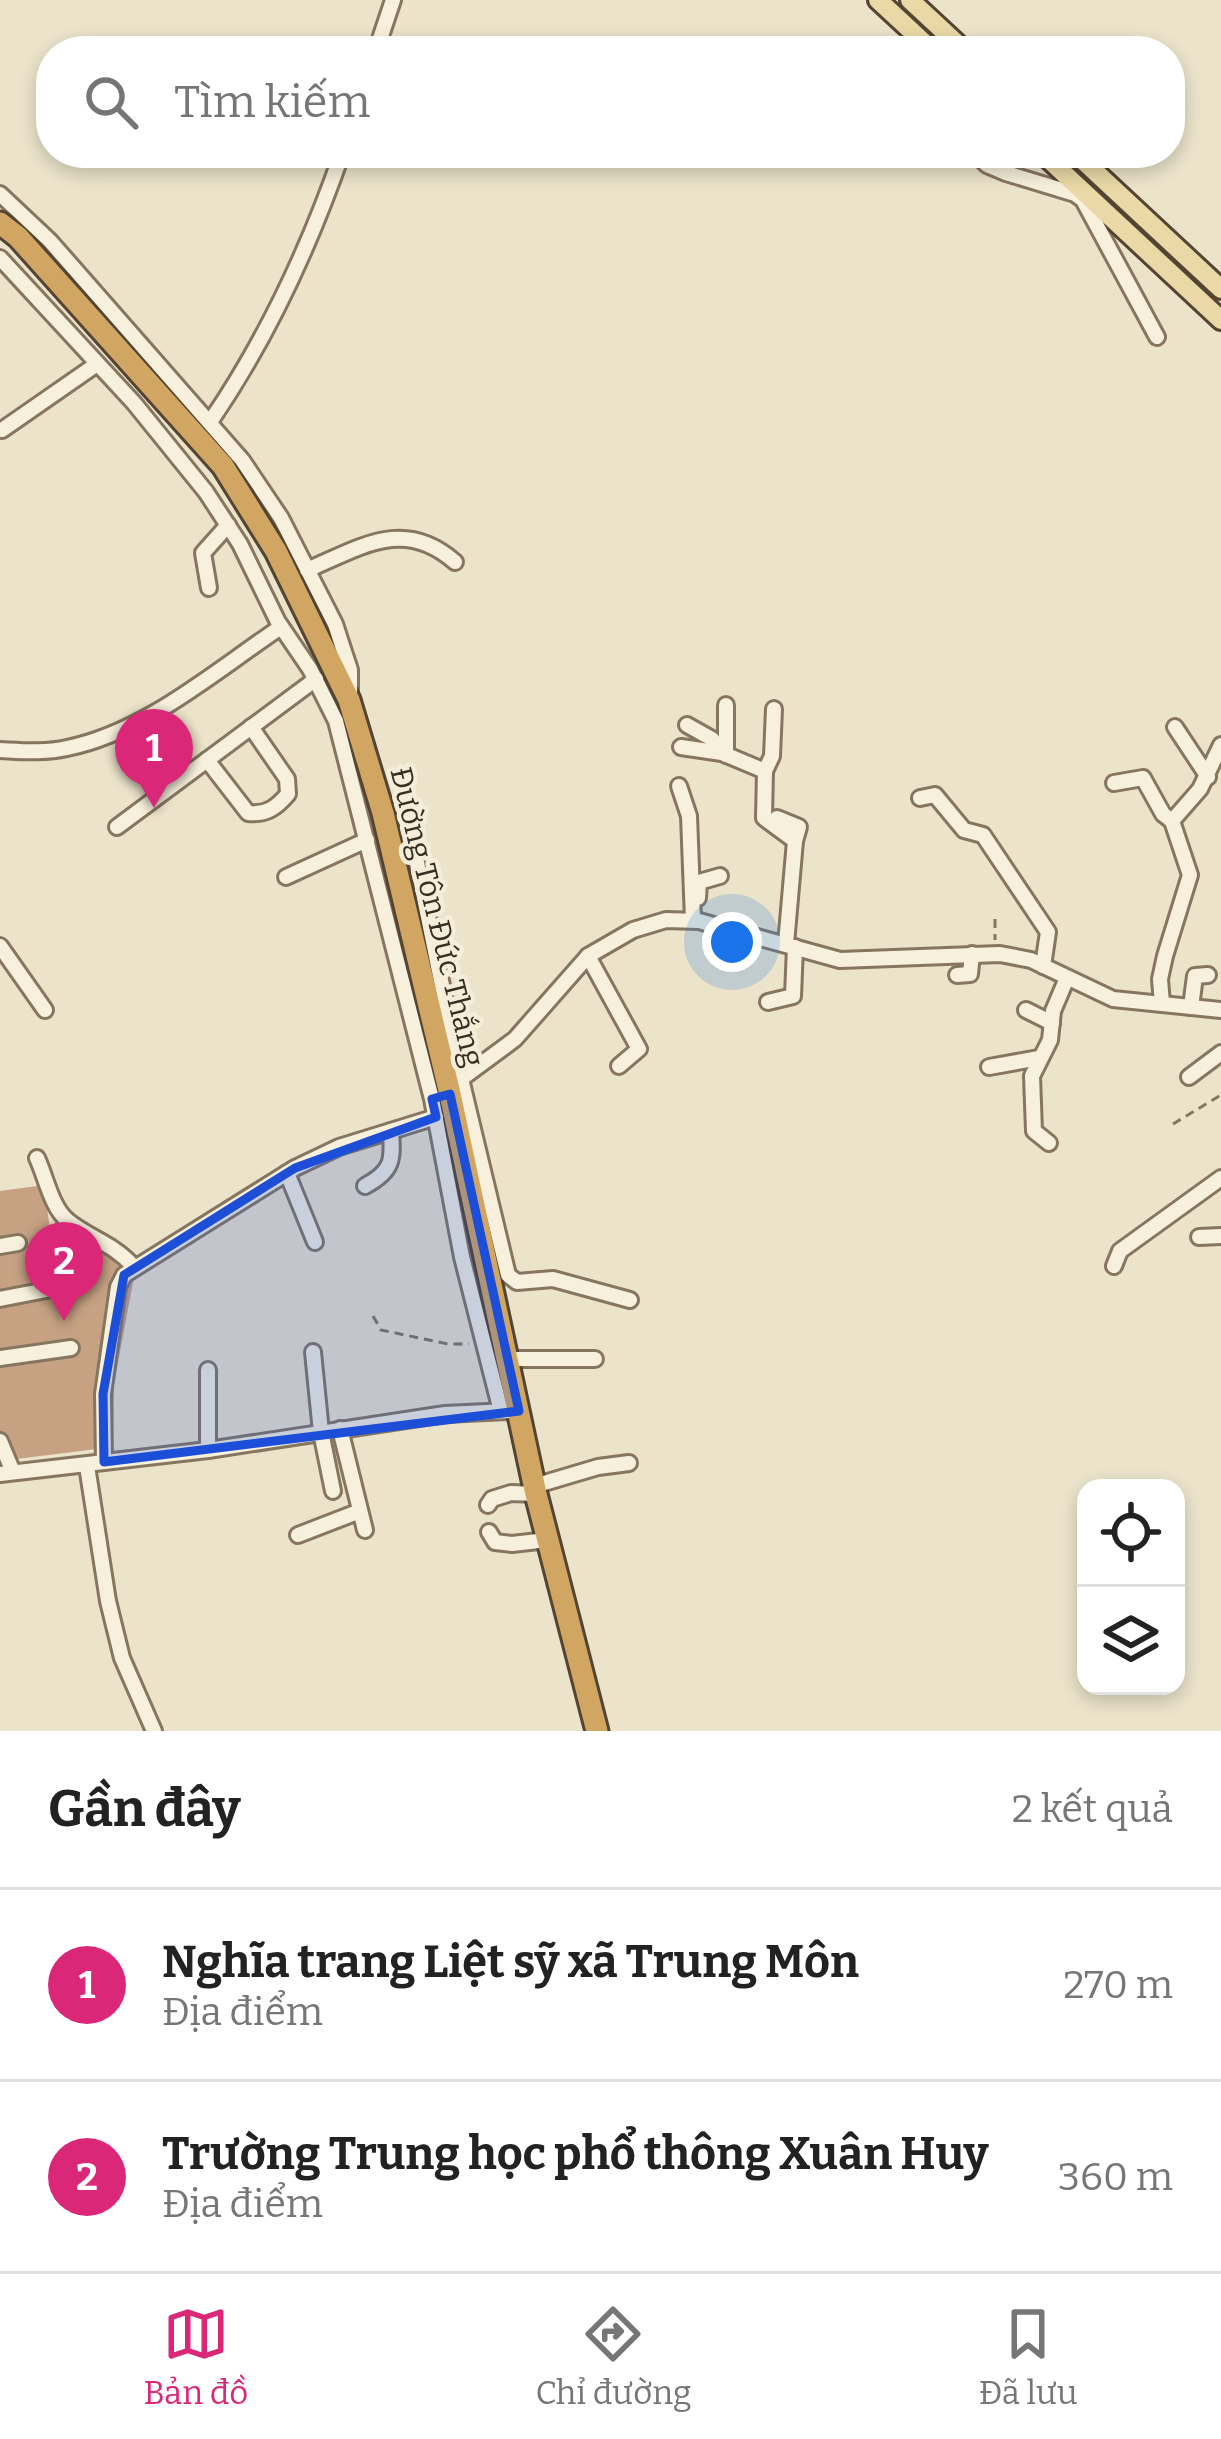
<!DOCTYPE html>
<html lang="vi">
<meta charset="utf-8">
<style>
body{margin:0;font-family:Bitter,serif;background:#f2f2f2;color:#222}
.controls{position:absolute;right:36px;bottom:36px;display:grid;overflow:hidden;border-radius:24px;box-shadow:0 6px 18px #0003}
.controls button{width:108px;height:108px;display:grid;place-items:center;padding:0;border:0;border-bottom:3px solid #e0e0e0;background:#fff;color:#222;font:60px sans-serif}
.you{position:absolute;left:732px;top:942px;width:42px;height:42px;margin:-30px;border:9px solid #fff;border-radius:50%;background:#1a73e8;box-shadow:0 0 0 18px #1a73e833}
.badge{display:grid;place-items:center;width:78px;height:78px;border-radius:50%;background:#db2777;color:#fff;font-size:39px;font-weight:700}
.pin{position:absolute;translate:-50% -99px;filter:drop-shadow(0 3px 6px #0008)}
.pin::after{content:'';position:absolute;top:63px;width:42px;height:36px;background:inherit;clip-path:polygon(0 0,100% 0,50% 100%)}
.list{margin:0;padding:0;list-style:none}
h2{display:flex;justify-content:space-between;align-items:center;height:156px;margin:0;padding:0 48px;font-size:51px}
h2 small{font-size:39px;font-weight:400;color:#767676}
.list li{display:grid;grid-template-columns:78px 1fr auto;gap:36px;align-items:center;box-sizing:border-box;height:192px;padding:0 48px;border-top:3px solid #e0e0e0}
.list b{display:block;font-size:45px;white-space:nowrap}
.list p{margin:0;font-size:39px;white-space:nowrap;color:#767676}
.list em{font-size:39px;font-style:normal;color:#767676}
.icon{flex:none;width:66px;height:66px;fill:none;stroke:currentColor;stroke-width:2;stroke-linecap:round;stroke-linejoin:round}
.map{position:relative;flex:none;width:1221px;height:1731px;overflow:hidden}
.search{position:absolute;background:#fff;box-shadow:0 6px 18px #0003;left:36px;right:36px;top:36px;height:132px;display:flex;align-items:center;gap:30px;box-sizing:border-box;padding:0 42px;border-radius:48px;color:#767676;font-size:45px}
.sheet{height:540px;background:#fff}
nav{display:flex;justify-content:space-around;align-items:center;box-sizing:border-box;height:168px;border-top:3px solid #e0e0e0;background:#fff;font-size:33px;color:#767676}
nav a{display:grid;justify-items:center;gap:6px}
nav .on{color:#db2777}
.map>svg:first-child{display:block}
.building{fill:#c6a283}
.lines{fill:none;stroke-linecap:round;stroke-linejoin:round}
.minor-casing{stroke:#867660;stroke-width:20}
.major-casing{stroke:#544433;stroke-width:24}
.highway-casing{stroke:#544433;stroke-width:27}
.path{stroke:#867660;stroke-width:3;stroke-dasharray:9 6;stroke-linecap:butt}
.minor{stroke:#f6f0dc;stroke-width:14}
.major{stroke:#ead8a6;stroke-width:18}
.highway{stroke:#d1a663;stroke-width:21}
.marked{fill:#1d4ed8;fill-opacity:0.2;stroke:#1d4ed8;stroke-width:9;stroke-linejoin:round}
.labels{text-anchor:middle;stroke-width:9;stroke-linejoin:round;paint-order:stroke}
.street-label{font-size:30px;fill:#382d22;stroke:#f3edd9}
</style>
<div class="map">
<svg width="1221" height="1731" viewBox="0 0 1221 1731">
<rect width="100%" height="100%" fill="#ebe3ca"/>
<polygon class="building" points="44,1185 51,1237 83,1235 134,1277 114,1384 113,1447 0,1461 0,1191"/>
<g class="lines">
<defs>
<g id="minor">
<polyline points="376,51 393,0"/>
<polyline points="975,153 987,165 1006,173 1075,194 1083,200 1157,337"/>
<polyline points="0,194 50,241 242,460 281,518 335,624 350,670 350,697"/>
<polyline points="0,258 134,403 206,492 240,544 278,622 310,669 336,721 432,1099 462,1257 501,1411"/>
<path d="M210,422C267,339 309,248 342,153"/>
<polyline points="2,430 97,364"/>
<path d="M307,570C361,547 404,517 455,562"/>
<polyline points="209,588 203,553 228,525"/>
<polyline points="687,725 712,739 722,753"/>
<polyline points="1175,727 1208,777"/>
<polyline points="681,747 722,753 765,771 764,818 795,841 786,944"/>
<path d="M0,750C22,751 45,753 67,748C146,732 215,671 281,627"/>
<polyline points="726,755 726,705"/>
<path d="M207,760L248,813C266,815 276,808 288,794L287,779L251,727"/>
<polyline points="765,771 772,756 774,709"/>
<polyline points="1114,783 1143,778 1163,814 1172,821"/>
<polyline points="679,786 689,816 693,920"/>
<polyline points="920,798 935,795 964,830 983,835 1048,932 1043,966"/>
<polyline points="777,818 799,827 795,841"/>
<polyline points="117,827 316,679"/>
<polyline points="414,848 461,1079 508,1275 517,1282 553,1279 630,1300"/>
<polyline points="286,877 367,840"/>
<polyline points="698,898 699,882 720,876"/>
<polyline points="0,946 45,1010"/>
<polyline points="588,956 639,1049 619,1066"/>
<polyline points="957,975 970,974 972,954"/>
<polyline points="768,1002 793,996 795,947"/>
<polyline points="1162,1004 1160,979 1165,956 1190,875 1172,821 1200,789 1221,745"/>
<polyline points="1191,1007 1195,976 1208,975"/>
<polyline points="1026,1010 1052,1023"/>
<polyline points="989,1067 1039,1058"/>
<polyline points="1189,1077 1221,1053"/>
<polyline points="461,1079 515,1039 588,956 633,930 666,920 699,921 840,960 1000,954 1031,960 1113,999 1221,1010"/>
<polyline points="1049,1143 1034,1131 1032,1076 1050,1040 1053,1011 1067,978"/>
<path d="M37,1158C46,1177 51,1207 68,1221C89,1238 114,1244 133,1266"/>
<polyline points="287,1173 315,1242"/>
<path d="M365,1186C393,1171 393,1160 391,1131"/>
<polyline points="1199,1237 1221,1236"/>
<polyline points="0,1246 18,1243"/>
<polyline points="1114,1266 1120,1251 1221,1178"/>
<polyline points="0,1299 46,1290 45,1262"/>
<polyline points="313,1352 321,1432 333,1491"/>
<polyline points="0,1358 71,1348"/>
<polyline points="508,1359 595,1359"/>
<polyline points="208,1370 208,1450"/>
<polyline points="340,1429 365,1530"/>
<polyline points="0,1441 13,1472"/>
<polyline points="104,1462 103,1394 118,1287 124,1275 295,1168 339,1147 436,1117"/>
<polyline points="87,1466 108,1601 122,1658 154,1731"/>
<polyline points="0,1474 208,1450 445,1414 508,1411"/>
<polyline points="534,1486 598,1467 629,1463"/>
<polyline points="488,1505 492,1499 511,1493 536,1494"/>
<polyline points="489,1532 495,1542 512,1544 547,1540"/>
<polyline points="298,1535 360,1511"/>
</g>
<g id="major">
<polyline points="878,0 933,51"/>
<polyline points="910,0 965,51"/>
<polyline points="1042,153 1221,320"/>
<polyline points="1075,153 1221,289"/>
</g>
<polyline id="highway" points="0,223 18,237 223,466 276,551 349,700 383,813 450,1094 536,1494 597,1731"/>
</defs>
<use href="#minor" class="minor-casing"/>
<use href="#major" class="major-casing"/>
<use href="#highway" class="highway-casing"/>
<g class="path">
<polyline points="995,919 995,940"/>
<polyline points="1173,1124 1221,1095"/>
<polyline points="373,1316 381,1330 448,1344 469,1344"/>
</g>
<use href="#minor" class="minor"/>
<use href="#major" class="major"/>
<use href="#highway" class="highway"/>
</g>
<path class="marked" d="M450,1094L519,1411L104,1462L103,1394L124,1275L295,1168L436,1117L432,1099Z"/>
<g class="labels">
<g class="street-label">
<text transform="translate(437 917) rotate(76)" y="10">Đường Tôn Đức Thắng</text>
</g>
</g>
</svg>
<div class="controls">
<button><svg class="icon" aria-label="locate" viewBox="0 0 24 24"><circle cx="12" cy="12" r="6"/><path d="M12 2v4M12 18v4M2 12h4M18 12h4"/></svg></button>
<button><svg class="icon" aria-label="layers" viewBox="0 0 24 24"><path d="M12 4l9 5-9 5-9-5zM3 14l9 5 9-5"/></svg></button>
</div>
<div class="you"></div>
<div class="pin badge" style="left:154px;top:808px">1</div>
<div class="pin badge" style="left:64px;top:1321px">2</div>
<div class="search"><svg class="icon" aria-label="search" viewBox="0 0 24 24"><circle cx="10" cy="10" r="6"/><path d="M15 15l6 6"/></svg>Tìm kiếm</div>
</div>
<section class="sheet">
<h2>Gần đây<small>2 kết quả</small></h2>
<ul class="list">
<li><span class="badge">1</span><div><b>Nghĩa trang Liệt sỹ xã Trung Môn</b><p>Địa điểm</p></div><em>270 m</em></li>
<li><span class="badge">2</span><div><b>Trường Trung học phổ thông Xuân Huy</b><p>Địa điểm</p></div><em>360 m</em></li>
</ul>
</section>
<nav>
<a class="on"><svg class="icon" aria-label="map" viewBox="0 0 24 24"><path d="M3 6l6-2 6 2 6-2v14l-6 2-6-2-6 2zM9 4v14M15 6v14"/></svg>Bản đồ</a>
<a><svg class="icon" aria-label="directions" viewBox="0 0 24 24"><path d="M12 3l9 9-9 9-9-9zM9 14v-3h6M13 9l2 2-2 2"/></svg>Chỉ đường</a>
<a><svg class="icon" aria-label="saved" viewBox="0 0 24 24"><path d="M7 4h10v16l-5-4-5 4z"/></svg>Đã lưu</a>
</nav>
